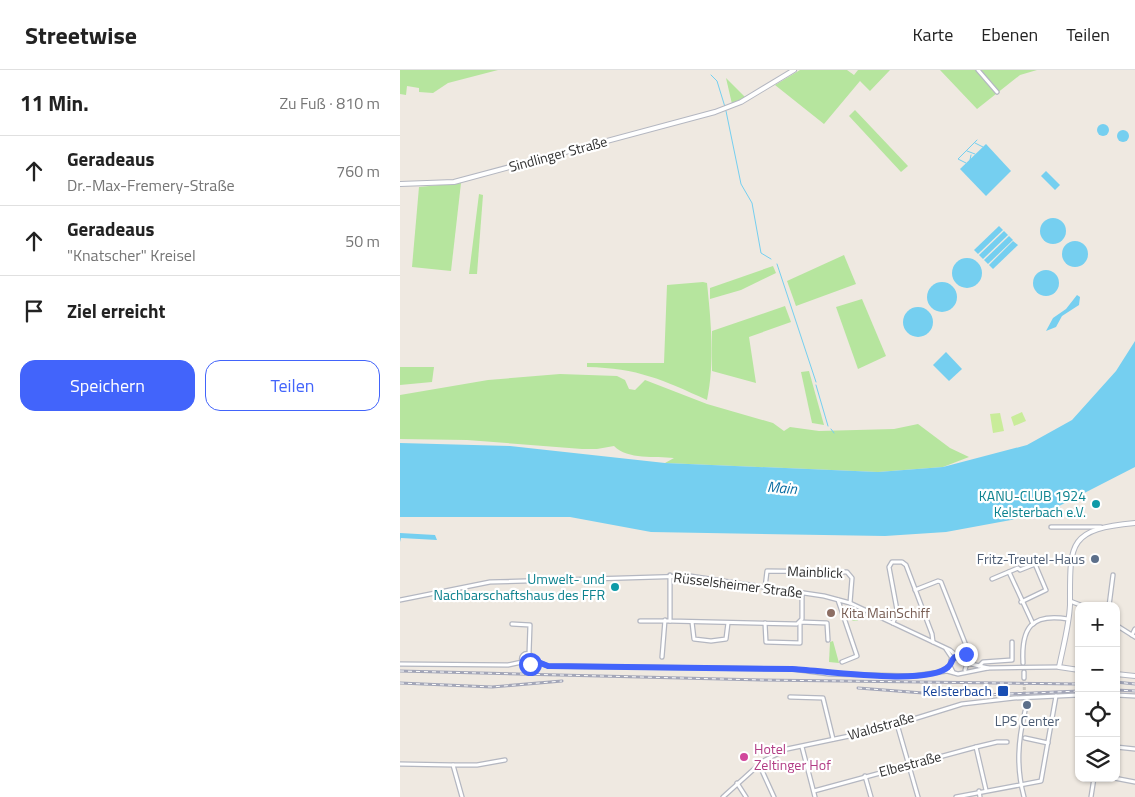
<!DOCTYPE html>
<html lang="de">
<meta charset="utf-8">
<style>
body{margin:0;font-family:"Titillium Web",sans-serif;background:#f2f2f2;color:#222}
.controls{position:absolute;right:15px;bottom:15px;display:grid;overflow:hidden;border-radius:10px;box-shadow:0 1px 4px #0004}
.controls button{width:45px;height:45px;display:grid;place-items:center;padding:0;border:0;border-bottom:1px solid #e0e0e0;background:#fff;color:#222;font:25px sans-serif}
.stop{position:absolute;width:15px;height:15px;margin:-11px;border:4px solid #4264fb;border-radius:50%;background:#fff}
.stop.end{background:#4264fb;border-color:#fff;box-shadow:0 1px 5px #0008}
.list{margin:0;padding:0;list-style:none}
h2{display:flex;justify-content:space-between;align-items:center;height:65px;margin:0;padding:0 20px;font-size:21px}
h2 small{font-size:16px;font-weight:400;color:#767676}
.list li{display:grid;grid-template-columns:32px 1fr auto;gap:15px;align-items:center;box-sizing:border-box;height:70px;padding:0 20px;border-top:1px solid #e0e0e0}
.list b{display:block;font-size:19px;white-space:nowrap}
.list p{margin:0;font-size:16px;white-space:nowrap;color:#767676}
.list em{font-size:16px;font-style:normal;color:#767676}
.actions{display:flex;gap:10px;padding:15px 20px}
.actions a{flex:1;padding:11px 0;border:1px solid #4264fb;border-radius:15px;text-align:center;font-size:18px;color:#4264fb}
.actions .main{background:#4264fb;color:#fff}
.icon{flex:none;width:28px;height:28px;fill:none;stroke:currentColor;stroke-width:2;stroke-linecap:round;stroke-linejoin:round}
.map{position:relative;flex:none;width:735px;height:727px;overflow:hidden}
header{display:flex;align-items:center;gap:30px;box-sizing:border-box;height:70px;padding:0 25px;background:#fff;border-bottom:1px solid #e0e0e0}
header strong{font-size:24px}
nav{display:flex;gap:28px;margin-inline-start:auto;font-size:18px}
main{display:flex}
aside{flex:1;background:#fff}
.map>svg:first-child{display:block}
.green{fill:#b6e59e}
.pitch{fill:#c9ec9a}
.water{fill:#75cff0}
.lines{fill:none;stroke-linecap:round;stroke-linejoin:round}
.stream{stroke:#75cff0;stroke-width:1}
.minor-tunnel{stroke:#c8c4bd;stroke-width:3;stroke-dasharray:3 1.5;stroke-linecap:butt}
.minor-casing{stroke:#b4b7c1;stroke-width:5.5}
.tertiary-casing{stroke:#b4b7c1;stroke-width:6}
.minor{stroke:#fff;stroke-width:3}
.tertiary{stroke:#fff;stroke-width:4}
.rail-casing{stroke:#a3a6b8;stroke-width:3}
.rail{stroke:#fff;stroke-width:1;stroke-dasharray:4;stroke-linecap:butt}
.route{stroke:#4264fb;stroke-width:6}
.culture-dot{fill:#0f9aa8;stroke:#fff;stroke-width:2}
.service-dot{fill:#5c6f8a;stroke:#fff;stroke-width:2}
.education-dot{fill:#8d6e63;stroke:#fff;stroke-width:2}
.transit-dot{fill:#1a4fb4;stroke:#fff;stroke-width:2}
.hotel-dot{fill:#d1479c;stroke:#fff;stroke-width:2}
.labels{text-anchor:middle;stroke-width:4.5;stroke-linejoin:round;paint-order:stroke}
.street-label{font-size:14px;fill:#2e2e2e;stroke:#fff}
.culture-label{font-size:14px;fill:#0d838f;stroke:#fff;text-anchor:end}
.service-label{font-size:14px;fill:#4e5e75;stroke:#fff;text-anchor:end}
.education-label{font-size:14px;fill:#785e54;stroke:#fff;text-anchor:start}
.transit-label{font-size:14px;fill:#164399;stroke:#fff;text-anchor:end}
.hotel-label{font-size:14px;fill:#b23c85;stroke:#fff;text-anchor:start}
.water-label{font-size:15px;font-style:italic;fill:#0d6fa3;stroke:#fff}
</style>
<header>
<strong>Streetwise</strong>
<nav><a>Karte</a><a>Ebenen</a><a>Teilen</a></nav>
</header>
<main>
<aside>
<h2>11 Min.<small>Zu Fuß · 810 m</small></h2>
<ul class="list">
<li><svg class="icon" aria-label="ahead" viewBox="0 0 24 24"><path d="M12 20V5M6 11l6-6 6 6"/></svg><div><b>Geradeaus</b><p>Dr.-Max-Fremery-Straße</p></div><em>760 m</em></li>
<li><svg class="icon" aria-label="ahead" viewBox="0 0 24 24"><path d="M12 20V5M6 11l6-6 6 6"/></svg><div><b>Geradeaus</b><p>&quot;Knatscher&quot; Kreisel</p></div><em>50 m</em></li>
<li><svg class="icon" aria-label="arrive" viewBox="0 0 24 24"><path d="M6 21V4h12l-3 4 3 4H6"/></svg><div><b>Ziel erreicht</b></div></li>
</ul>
<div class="actions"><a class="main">Speichern</a><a>Teilen</a></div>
</aside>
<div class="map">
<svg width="735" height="727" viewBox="0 0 735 727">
<rect width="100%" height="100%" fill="#efe9e1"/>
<g class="green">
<polygon points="0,0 98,0 48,13 33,23 19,22 19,18 7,16 6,25 0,24"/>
<polygon points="400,0 447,0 454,5 458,0 490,0 470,21 460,11 424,54 375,15"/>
<polygon points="540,0 637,0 620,5 577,39"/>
<polygon points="326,8 345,27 332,34"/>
<polygon points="455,40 508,96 501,102 449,46"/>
<polygon points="61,113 51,201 12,197 19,117"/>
<polygon points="79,124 83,125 77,204 69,204"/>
<polygon points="444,185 456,214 396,236 387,211"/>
<polygon points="373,196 376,203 341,220 310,229 310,218"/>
<path d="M303,212L307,213C311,252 315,293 307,330C263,310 238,298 187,297V293H264L267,215Z"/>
<polygon points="462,229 486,286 458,299 436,237"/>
<polygon points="385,236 391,252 349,267 356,313 312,301 312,261"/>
<polygon points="0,297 34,297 32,312 0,315"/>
<polygon points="409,301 424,355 412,353 401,302"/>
<path d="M160,304L217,306L225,310L229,319L235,320L245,310L307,334L373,353L384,361L390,357L419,361L494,359L518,354L550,378L569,387L543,397L478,402L265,393L274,388C255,386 228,390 214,376L197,379H182L67,370L0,369V325L88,310Z"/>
<circle cx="455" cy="545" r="6"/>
<polygon points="433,571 439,593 429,592 430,572"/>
</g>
<g class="pitch">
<polygon points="622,342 626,351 614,356 611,347"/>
<polygon points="600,343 604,361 593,363 590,344"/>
</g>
<g class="water">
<circle cx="703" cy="60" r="6"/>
<circle cx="723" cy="66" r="6"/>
<polygon points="586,74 611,101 586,126 560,99"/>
<polygon points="646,101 660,115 655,120 641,106"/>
<circle cx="653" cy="161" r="13"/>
<polygon points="599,156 603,160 578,184 574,180"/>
<polygon points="604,161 608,165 583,189 579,185"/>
<polygon points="609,166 613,170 588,194 584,190"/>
<polygon points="613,171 618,175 593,199 589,195"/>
<circle cx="675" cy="184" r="13"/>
<circle cx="567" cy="203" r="15"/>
<circle cx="646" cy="213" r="13"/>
<circle cx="542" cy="227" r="15"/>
<polygon points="677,225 680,227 679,235 662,246 656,257 646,261 653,248 666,239"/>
<circle cx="518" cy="252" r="15"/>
<polygon points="735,271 735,397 659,436 611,450 546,462 485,466 251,462 170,447 0,447 0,373 110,376 265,393 478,402 543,397 627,375 672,350 716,301"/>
<polygon points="546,282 562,299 549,311 533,295"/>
<polygon points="0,463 35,465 37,470 1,468 0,472"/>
</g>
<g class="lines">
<g class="stream">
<polyline points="311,5 317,11 325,37"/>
<polyline points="326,41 341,114 352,133 361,183 371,189"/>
<polyline points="575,73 583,77"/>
<polyline points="567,81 575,84"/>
<polyline points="570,90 571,85"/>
<polyline points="566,93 558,89 577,70"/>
<polyline points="377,194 416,312"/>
<polyline points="416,315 428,356"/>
<polyline points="431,359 434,363"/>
</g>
<polyline class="minor-tunnel" points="624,608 625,641"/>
<defs>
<g id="minor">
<polyline points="578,0 597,22"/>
<polyline points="651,457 701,457"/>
<polyline points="609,502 633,554"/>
<polyline points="270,505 270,551 397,554 402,549 402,523"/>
<polyline points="592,509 618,498 620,500 635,494 646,520 621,532"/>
<polyline points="365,518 367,501 447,502 452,508 450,533"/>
<polyline points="515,520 538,511 541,512 567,578 564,588"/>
<polyline points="0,530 90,512 290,506 424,526 450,533 550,580 557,586"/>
<polyline points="438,530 457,586 442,592"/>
<polyline points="670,531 683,536"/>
<polyline points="709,536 713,505"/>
<polyline points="240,551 270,551"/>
<polyline points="292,552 294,569 311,571 326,569 328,553"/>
<polyline points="365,553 366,572 400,573 400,552 427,553 428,570"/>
<polyline points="493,553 497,540 489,497 492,492 502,492 506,495 532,564 533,572"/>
<polyline points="112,554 130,555 129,584"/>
<polyline points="716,555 735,567"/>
<polyline points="732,565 735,559"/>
<polyline points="546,579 552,588 550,596 553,602"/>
<circle cx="127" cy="589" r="5.5"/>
<polyline points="262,587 265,550"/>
<polyline points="133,590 148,596 392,599 429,604 513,606 547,601 558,604 588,598"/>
<polyline points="551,590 557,586 564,588 567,593 565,600"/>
<polyline points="567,593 588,598 659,597"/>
<path d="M623,593C621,558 631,543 668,549"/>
<polyline points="0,594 108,595 122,592"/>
<polyline points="579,596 583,592 612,590 612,572"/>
<polyline points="624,602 624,608"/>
<polyline points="716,625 735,626"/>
<polyline points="390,627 423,628 433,669"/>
<polyline points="497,654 518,727"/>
<polyline points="625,668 648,673"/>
<polyline points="402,677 415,727"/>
<polyline points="576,677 586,720"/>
<polyline points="716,677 735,679"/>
<polyline points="0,694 53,695 62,727"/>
<polyline points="359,694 374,727"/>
<polyline points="53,695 77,695 105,690"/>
<polyline points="465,706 471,727"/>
<polyline points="714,708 735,712"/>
<polyline points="337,713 346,727"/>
<polyline points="414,721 576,677 597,672 607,672"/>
<polyline points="579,721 580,727"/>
<polyline points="323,727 363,691 387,679 478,660 562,634 614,628 679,625"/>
<polyline points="556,727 641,711 656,626"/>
<path d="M624,727C616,697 618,671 625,641"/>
<polyline points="691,727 694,708"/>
</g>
<g id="tertiary">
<polyline points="0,114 54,112 315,42 341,32 394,0"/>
<path d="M679,600L659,597C663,577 669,556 670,535C670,474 667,459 735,453"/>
<polyline points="716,604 735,606"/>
</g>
</defs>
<use href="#minor" class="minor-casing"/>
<use href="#tertiary" class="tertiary-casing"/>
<use href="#minor" class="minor"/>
<use href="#tertiary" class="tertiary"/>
<defs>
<g id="rail">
<polyline points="0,601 362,610 679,614"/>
<polyline points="716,612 735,614"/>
<polyline points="0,613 92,617 162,611"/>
<polyline points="458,618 562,626 679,621"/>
<polyline points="716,620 735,621"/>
</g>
</defs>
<use href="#rail" class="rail-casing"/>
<use href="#rail" class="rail"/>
</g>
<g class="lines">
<path class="route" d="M130,594L133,590L148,596L392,599C420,600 531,617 549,596C552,593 551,590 555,587L564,588L566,584"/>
</g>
<g class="culture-dot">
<circle cx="696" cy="434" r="5"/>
<circle cx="215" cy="517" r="5"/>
</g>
<g class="service-dot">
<circle cx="695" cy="489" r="5"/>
<circle cx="627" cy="635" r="5"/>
</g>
<circle class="education-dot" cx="431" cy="543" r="5"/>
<rect class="transit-dot" x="597" y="615" width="12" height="12" rx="2.5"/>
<circle class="hotel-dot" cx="344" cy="687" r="5"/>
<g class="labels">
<g class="street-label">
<text transform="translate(158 84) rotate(-15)" y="5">Sindlinger Straße</text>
<text transform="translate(415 502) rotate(2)" y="5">Mainblick</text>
<text transform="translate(338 515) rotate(7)" y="5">Rüsselsheimer Straße</text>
<text transform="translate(481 656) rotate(-16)" y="5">Waldstraße</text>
<text transform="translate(510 694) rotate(-15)" y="5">Elbestraße</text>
</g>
<g class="culture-label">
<text x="686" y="431">KANU-CLUB 1924<tspan x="686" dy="16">Kelsterbach e.V.</tspan></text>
<text x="205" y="514">Umwelt- und<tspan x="205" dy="16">Nachbarschaftshaus des FFR</tspan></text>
</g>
<g class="service-label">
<text x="685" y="494">Fritz-Treutel-Haus</text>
<text x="627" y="656" text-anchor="middle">LPS Center</text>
</g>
<g class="education-label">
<text x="441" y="548">Kita MainSchiff</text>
</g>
<g class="transit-label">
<text x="592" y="626">Kelsterbach</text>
</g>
<g class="hotel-label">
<text x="354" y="684">Hotel<tspan x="354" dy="16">Zeltinger Hof</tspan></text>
</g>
<g class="water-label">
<text transform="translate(382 418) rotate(5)" y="5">Main</text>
</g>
</g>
</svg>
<div class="controls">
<button>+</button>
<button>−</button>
<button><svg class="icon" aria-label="locate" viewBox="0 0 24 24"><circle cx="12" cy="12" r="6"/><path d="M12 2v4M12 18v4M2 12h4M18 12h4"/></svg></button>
<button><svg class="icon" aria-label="layers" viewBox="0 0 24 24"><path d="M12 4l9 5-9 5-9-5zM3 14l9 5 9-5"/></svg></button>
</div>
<div class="stop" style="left:130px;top:594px"></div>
<div class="stop end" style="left:566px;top:584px"></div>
</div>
</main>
